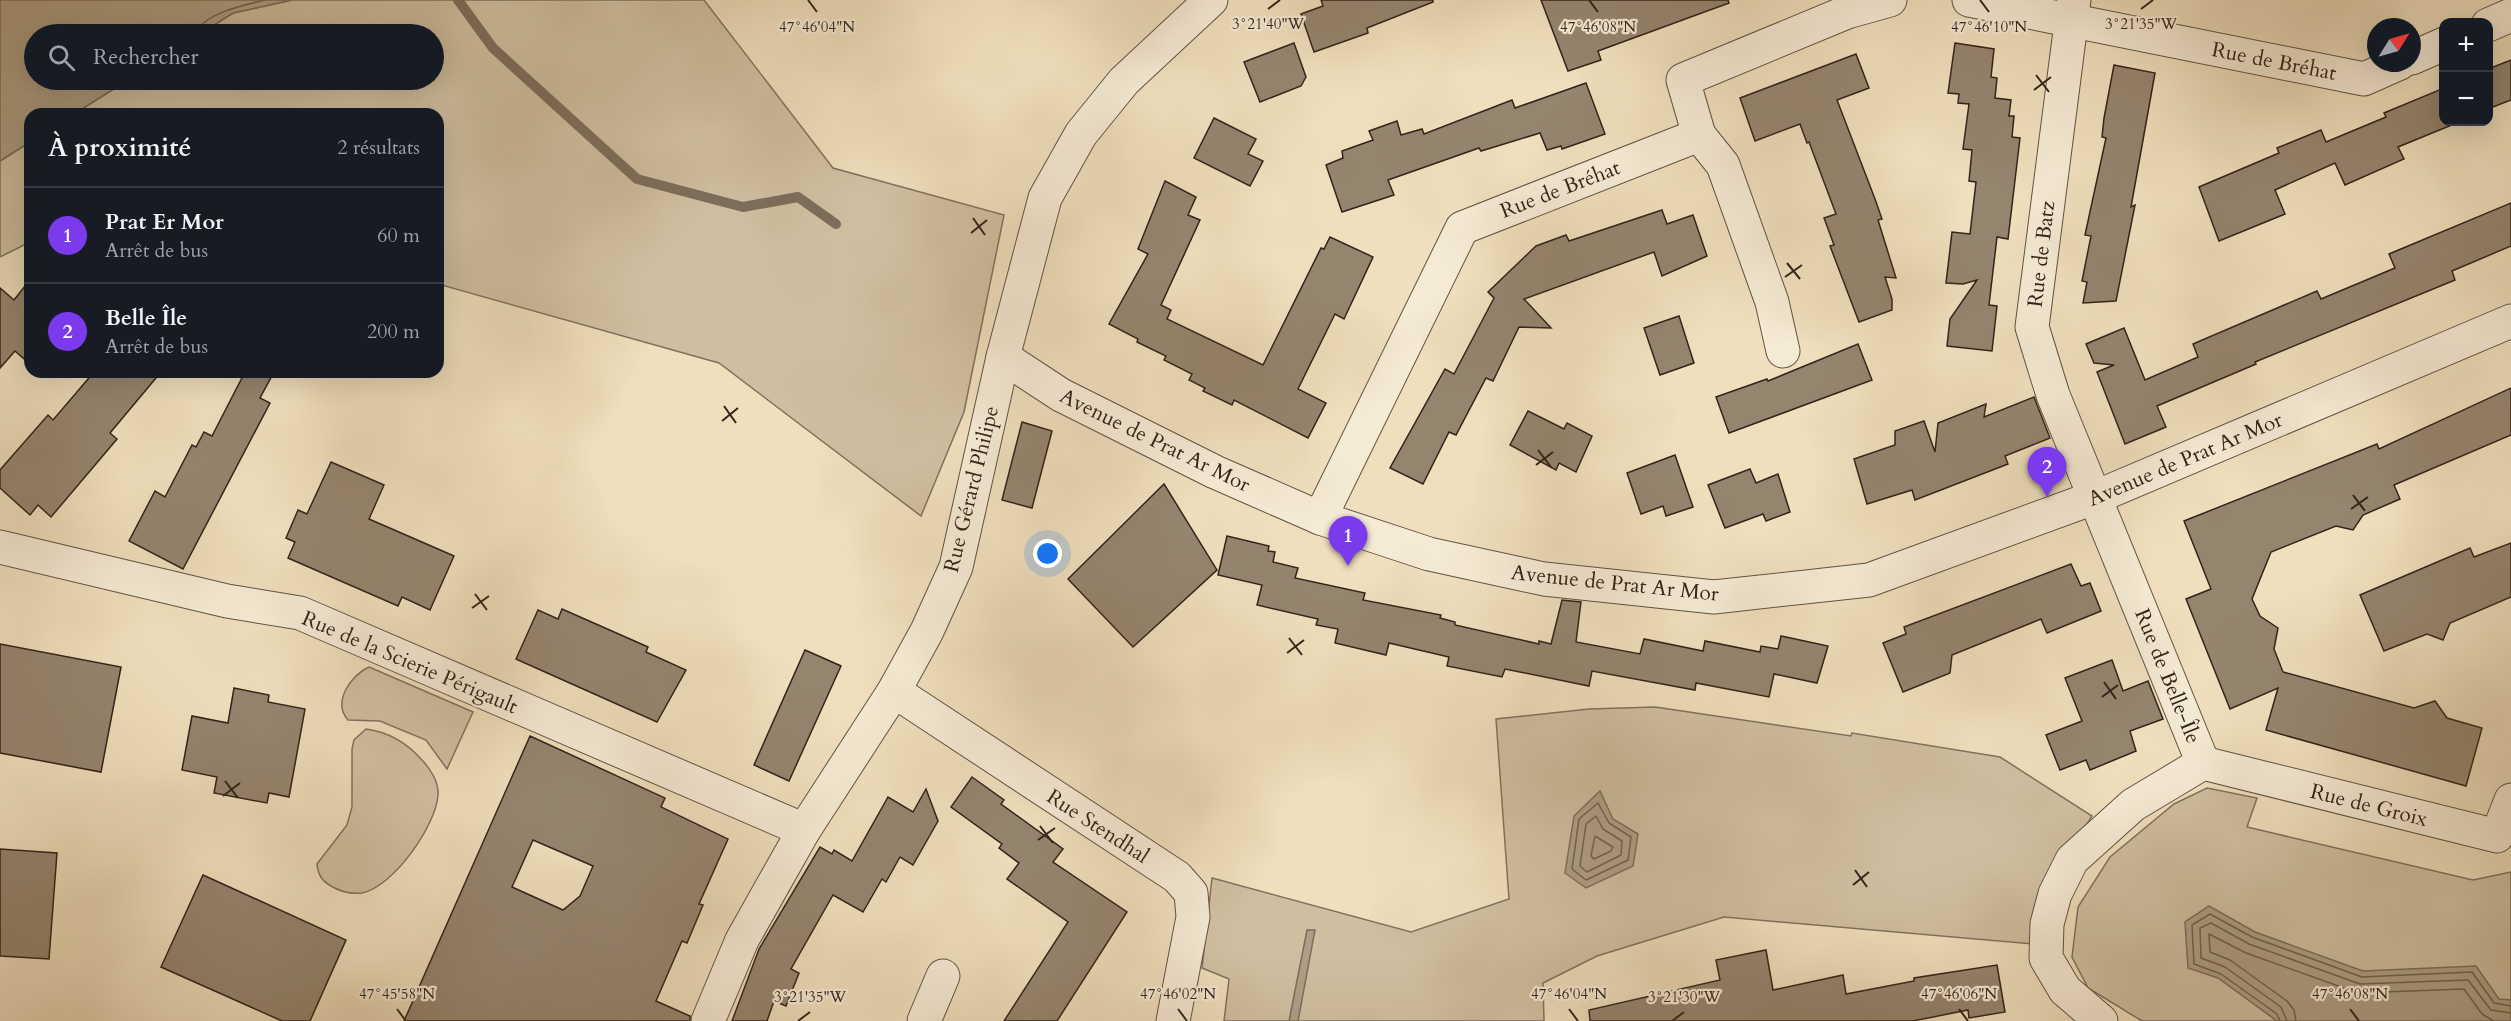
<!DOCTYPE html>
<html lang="fr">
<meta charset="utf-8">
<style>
body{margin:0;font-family:Cardo,serif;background:#242831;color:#f1f3f6}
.controls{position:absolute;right:18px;top:18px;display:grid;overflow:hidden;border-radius:12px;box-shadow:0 6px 24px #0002}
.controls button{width:54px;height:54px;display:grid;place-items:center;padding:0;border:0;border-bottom:2px solid #363941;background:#171b24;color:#f1f3f6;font:30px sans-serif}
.compass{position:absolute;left:2367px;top:18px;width:54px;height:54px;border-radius:50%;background:#171b24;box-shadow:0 6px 24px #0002;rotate:53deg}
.you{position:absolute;left:1048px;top:554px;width:21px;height:21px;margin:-15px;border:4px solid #fff;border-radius:50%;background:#1a73e8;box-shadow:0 0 0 9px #1a73e833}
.badge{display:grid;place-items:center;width:39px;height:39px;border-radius:50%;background:#7c3aed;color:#fff;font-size:20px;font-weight:700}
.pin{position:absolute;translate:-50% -50px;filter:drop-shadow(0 2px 3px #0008)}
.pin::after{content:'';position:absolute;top:32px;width:21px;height:18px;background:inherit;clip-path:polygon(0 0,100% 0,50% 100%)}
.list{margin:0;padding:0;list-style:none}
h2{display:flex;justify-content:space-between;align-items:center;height:78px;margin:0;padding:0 24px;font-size:26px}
h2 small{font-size:20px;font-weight:400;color:#9ea1a6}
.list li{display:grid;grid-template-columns:39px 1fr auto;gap:18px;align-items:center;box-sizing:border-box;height:96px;padding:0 24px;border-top:2px solid #363941}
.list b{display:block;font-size:22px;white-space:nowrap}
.list p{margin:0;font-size:20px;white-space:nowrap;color:#9ea1a6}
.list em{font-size:20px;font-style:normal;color:#9ea1a6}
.icon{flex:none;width:33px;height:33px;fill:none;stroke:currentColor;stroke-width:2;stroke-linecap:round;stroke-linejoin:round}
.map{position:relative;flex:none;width:2511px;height:1021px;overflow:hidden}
.search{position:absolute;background:#171b24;box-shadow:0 6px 24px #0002;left:24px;top:24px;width:420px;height:66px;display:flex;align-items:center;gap:15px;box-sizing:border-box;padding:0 21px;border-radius:33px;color:#9ea1a6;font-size:22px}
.panel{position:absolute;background:#171b24;box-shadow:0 6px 24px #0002;left:24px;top:108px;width:420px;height:270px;border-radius:18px}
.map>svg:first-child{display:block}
.green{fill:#cfbfa1;stroke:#80725e;stroke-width:1.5}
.water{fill:#ae9f86;stroke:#7c6e5b;stroke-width:1.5}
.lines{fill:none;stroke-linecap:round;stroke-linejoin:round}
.shore{stroke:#706250;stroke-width:1.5}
.stream{stroke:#7c6e5b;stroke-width:10}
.building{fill:#94856f;stroke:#31241a;stroke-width:1.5;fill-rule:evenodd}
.minor-casing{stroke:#605343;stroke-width:35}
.tertiary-casing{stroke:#605343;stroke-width:35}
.minor{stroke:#f5ead4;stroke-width:33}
.tertiary{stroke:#f5ead4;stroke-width:33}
.ticks{fill:none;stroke:#31241a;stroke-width:2}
.labels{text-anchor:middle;stroke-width:4.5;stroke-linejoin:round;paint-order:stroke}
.street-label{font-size:21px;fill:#31241a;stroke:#f5ead4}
.ticks-label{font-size:15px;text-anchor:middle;fill:#31241a;stroke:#f5ead4;stroke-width:4.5;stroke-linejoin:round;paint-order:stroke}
</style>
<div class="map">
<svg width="2511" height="1021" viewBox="0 0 2511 1021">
<rect width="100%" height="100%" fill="#efdfbd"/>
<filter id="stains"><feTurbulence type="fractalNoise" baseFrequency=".00333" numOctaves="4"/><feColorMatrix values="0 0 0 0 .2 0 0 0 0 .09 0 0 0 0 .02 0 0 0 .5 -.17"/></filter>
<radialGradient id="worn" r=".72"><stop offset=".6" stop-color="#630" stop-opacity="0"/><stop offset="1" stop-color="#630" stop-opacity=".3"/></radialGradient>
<g class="green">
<polygon points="292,0 704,0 833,168 1004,215 964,412 921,516 719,363 438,284 438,114 74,114 128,80 434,80 434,34 200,34 233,13"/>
<polygon points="30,142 30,242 0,257 0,161"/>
<path d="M369,667L473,712L447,769L426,740L380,721L348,720C332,702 351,675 369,667Z"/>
<polygon points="1655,707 1851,736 1852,733 2000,757 2092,816 2046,889 2033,944 1724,917 1597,956 1543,983 1544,1021 1224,1021 1229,979 1202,968 1212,878 1411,932 1509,899 1496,719 1589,709"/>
<path d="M366,729C388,732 406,742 421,759C430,768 439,782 438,795C436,826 393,887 362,893C351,894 339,891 331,886C322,881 318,875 317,864L347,825L352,807V749L354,740Z"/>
<polygon points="2207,788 2257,798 2247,827 2473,880 2511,872 2511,1021 2142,1021 2088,988 2072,957 2078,907 2110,857 2174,804"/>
</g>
<g class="water">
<polygon points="0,0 292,0 233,13 200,34 34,34 34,80 128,80 74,114 30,114 30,142 0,161"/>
<polygon points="1600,791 1613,819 1638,834 1633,866 1586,888 1565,873 1574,816"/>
<polygon points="2209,906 2255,932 2363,971 2476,966 2499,999 2511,1000 2511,1021 2277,1021 2218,978 2188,968 2185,922"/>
<polygon points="1307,930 1315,930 1298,1021 1289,1021"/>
</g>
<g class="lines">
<g class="shore">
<path d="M197,34C200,14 248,4 265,0"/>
<polygon points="1598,803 1609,823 1631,837 1628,860 1586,880 1572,869 1579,819"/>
<polygon points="1596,816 1603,829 1622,841 1621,855 1587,872 1580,866 1586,824"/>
<polygon points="1595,836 1613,847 1611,851 1594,859 1591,856"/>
<polyline points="2280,1021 2277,1014 2221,974 2194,964 2192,925 2210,914 2252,937 2362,977 2472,972 2494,1003 2511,1006"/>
<polyline points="2287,1021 2281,1007 2225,967 2201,958 2200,928 2211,923 2249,944 2360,984 2468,980 2491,1010 2511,1013"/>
<polyline points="2296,1021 2294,1010 2287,1001 2230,960 2210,952 2209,934 2246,953 2358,993 2464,989 2482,1014 2494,1021"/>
</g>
<polyline class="stream" points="458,0 493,48 637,179 743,207 798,197 836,224"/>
</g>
<g class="building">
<polygon points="1321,0 1433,0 1433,2 1367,28 1368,33 1314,52 1301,14 1323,6"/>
<polygon points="1541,0 1728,0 1729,3 1598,51 1601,60 1568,71"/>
<polygon points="1294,43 1306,77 1301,86 1260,102 1244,62"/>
<polygon points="1955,43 1994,49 1991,77 1997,78 1995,98 2011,100 2009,116 2014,116 2012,137 2020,138 2008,239 1997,237 1989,305 1997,306 1992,351 1947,346 1950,319 1977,280 1963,284 1946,283 1952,232 1970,234 1976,182 1969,181 1972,150 1963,149 1969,104 1958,103 1959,94 1948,93"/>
<polygon points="1856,54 1869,88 1837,100 1875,199 1882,219 1878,220 1896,278 1885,277 1892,299 1892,310 1859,322 1830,246 1834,245 1824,218 1836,214 1809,142 1807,143 1800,124 1755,141 1740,98"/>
<polygon points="2511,60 2511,100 2488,109 2488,69"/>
<polygon points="2114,65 2155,73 2131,207 2135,205 2116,301 2083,303 2087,282 2082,281 2091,236 2085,235 2106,138 2102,137 2104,118"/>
<polygon points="1586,83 1605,134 1562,149 1561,146 1547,150 1540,133 1481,151 1479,148 1388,180 1394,195 1342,212 1326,165 1343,158 1342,151 1373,140 1369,131 1397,121 1401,135 1422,129 1424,134 1512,100 1515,108"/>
<polygon points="2444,88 2444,122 2459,122 2398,147 2404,159 2345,185 2335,163 2275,190 2285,214 2219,241 2199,187 2279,153 2277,148 2321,130 2326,142 2386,117 2384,113"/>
<polygon points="1214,118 1256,139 1248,154 1263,161 1250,186 1194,158"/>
<polygon points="1165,181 1196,197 1188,215 1200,220 1161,305 1171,310 1167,319 1263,365 1321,248 1324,249 1330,237 1373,257 1344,319 1335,314 1298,389 1326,403 1308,438 1234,400 1232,405 1203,391 1205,388 1189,380 1192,374 1164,360 1166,356 1137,342 1138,339 1109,324 1148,254 1138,249"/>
<polygon points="2511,203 2511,246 2452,271 2455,280 2255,362 2256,364 2157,406 2166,427 2125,444 2097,372 2114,365 2094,363 2086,344 2124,328 2145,380 2198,357 2193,344 2317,291 2321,299 2395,268 2389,254"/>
<polygon points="1662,210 1667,224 1693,215 1707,256 1662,276 1654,252 1524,299 1551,328 1519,327 1493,381 1486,378 1456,435 1449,432 1423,484 1390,468 1445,369 1454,374 1494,298 1488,292 1536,246 1566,235 1569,241"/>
<polygon points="30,280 30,364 15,351 0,368 0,288 14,300"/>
<polygon points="1679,316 1694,363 1660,375 1644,328"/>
<polygon points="1858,344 1872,380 1729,433 1716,397 1767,379 1768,381"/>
<polygon points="94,372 161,372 110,433 117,439 51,517 38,505 30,515 0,488 0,470 48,415 53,420"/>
<polygon points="245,372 274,372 260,398 270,403 183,569 129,541 155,491 165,497 192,445 196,447 204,432 212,436"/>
<polygon points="2511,388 2511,435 2394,485 2400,499 2363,515 2353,530 2336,526 2271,552 2252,599 2260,616 2278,628 2274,649 2283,672 2414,708 2435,701 2447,718 2482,728 2466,786 2266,730 2278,688 2230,709 2186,599 2211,589 2184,521 2377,444 2379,449"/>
<polygon points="2034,397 2050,438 2005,456 2008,464 1915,500 1912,490 1867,504 1854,459 1895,445 1895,431 1924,421 1935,452 1938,423 1986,404 1984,417"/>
<polygon points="1528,411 1564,429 1567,423 1592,436 1576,472 1559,463 1556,470 1510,445"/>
<polygon points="1022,422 1052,431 1032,508 1002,500"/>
<polygon points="1675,455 1693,507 1666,516 1663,506 1641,514 1627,473"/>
<polygon points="331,462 384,485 369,519 454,556 430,610 402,597 398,606 288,558 295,542 286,538 298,510 307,514"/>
<polygon points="1750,469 1756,483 1778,474 1790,512 1766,521 1763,514 1725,528 1708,485"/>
<polygon points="1164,484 1217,570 1133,647 1068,579"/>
<polygon points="1227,536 1269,546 1268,551 1275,552 1273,562 1298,568 1295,578 1365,593 1363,600 1441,615 1440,618 1455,622 1455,625 1539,644 1539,641 1551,644 1562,600 1581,602 1576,642 1640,654 1644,639 1703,651 1705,641 1760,652 1761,646 1778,649 1781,636 1828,646 1817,683 1774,674 1769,697 1696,683 1695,690 1592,671 1589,686 1505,669 1502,677 1447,666 1449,657 1389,643 1386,655 1335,643 1338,629 1316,625 1318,619 1257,605 1262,585 1218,575"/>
<polygon points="2511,543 2511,597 2450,623 2443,640 2427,634 2384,651 2360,595 2470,548 2474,557"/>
<polygon points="2071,564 2081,586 2090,583 2101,611 2047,633 2041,619 1952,655 1950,673 1903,692 1883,643 1906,634 1904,627"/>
<polygon points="562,609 648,647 646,652 686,670 657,722 516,659 538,610 558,619"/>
<polygon points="0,644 121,667 101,772 0,753"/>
<polygon points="805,650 841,666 789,781 754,765"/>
<polygon points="2112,660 2123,691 2148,681 2163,719 2130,731 2136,751 2090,770 2086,760 2060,770 2046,735 2082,721 2065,678"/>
<polygon points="234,688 269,695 268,702 305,709 289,797 269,793 267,803 214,793 217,777 182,770 192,716 228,723"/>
<path d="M530,736L665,798L661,807L728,839L699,904L703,905L687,943L682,941L656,1001L690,1016V1021H404ZM533,840L593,866L580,896L563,910L512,887Z"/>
<polygon points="972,777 1004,800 1001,804 1063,849 1053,862 1127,912 1057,1021 1004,1021 1068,922 1007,879 1019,863 999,848 1002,844 951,807"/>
<polygon points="926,789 938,821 913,865 900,857 886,882 882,879 863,912 833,895 791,969 799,973 786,1006 774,1001 767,1021 732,1021 759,949 820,847 832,854 834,850 852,861 888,797 913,812"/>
<polygon points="0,849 57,853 49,959 0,956"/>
<polygon points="203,875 346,940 310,1021 282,1021 161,967"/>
<polygon points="1766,950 1773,990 1843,975 1846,994 1914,981 1914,978 1997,965 2005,1012 1969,1018 1968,1010 1913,1021 1590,1021 1589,1010 1720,980 1716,960"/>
</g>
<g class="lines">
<defs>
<g id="minor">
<polyline points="1969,0 2364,79 2400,63"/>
<polyline points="2074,0 2032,327 2053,395 2203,763 2133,805 2072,860 2055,894 2047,924 2046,958 2065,990 2101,1021"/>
<polyline points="2488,25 2511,15"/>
<polyline points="2412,58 2444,44"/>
<polyline points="1699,135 1723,165 1772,302 1783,351"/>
<polyline points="1003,357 1061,395 1215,472 1320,518 1429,554 1544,579 1714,597 1869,580 2096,497 2511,321"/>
<polyline points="1320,518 1462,228 1699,135 1683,80 1847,12 1890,0"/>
<polyline points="0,547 227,601 300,613 804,830"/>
<polyline points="894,691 1177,877 1191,893 1193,917 1173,1021"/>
<polyline points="2203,763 2497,836 2511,800"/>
<polyline points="924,1021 943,976"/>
</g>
<polyline id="tertiary" points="708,1021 742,940 804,830 894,691 927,631 956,567 1003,357 1045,198 1081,134 1124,81 1211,0"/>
</defs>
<use href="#minor" class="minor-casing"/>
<use href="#tertiary" class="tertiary-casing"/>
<use href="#minor" class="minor"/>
<use href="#tertiary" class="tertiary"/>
</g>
<path class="ticks" d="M808,0L817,12M1589,0L1598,12M1980,0L1989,12M1268,9L1280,0M2141,9L2153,0M2036,75L2049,92M2034,90L2051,77M973,218L985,235M971,233L987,220M1787,263L1800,279M1785,277L1802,265M724,406L736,423M722,421L738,408M1538,450L1551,467M1536,465L1553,452M2353,495L2365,511M2351,509L2368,497M475,594L487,610M472,608L489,596M1289,638L1302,655M1287,653L1304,640M2104,682L2116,699M2102,697L2118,685M225,781L238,798M223,796L240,783M1040,826L1053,843M1038,840L1055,828M1855,870L1867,887M1853,885L1869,872M397,1009L406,1021M1178,1009L1187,1021M1569,1009L1578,1021M1959,1009L1968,1021M2350,1009L2359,1021M798,1021L810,1012M1672,1021L1684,1012"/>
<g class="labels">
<g class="street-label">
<text transform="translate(2274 61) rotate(11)" y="7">Rue de Bréhat</text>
<text transform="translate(1560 189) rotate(-21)" y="7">Rue de Bréhat</text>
<text transform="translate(2041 254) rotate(-83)" y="7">Rue de Batz</text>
<text transform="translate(1155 440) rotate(26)" y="7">Avenue de Prat Ar Mor</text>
<text transform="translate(2185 459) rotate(-23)" y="7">Avenue de Prat Ar Mor</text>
<text transform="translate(971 489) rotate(-76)" y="7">Rue Gérard Philipe</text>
<text transform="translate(1615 583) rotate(6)" y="7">Avenue de Prat Ar Mor</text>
<text transform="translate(410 662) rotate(23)" y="7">Rue de la Scierie Périgault</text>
<text transform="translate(2168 676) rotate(68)" y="7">Rue de Belle-Île</text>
<text transform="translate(2369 805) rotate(14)" y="7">Rue de Groix</text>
<text transform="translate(1098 826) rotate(33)" y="7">Rue Stendhal</text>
</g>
</g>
<g class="ticks-label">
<text x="1268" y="29">3°21'40"W</text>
<text x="2141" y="29">3°21'35"W</text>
<text x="817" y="32">47°46'04"N</text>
<text x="1598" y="32">47°46'08"N</text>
<text x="1989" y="32">47°46'10"N</text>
<text x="397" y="999">47°45'58"N</text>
<text x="1178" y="999">47°46'02"N</text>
<text x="1569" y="999">47°46'04"N</text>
<text x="1959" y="999">47°46'06"N</text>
<text x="2350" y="999">47°46'08"N</text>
<text x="810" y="1002">3°21'35"W</text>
<text x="1684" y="1002">3°21'30"W</text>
</g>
<rect width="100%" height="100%" filter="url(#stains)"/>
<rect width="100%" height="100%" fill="url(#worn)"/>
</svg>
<div class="controls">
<button>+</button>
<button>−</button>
</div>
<svg class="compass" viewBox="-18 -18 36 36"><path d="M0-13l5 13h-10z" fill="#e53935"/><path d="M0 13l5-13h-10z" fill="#9ea1a6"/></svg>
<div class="you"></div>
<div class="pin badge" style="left:1348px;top:566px">1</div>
<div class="pin badge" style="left:2047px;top:497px">2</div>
<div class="search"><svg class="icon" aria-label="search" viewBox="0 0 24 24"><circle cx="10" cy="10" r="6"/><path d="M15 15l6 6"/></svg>Rechercher</div>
<section class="panel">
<h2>À proximité<small>2 résultats</small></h2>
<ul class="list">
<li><span class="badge">1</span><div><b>Prat Er Mor</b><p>Arrêt de bus</p></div><em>60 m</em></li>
<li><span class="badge">2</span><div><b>Belle Île</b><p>Arrêt de bus</p></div><em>200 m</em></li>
</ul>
</section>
</div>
